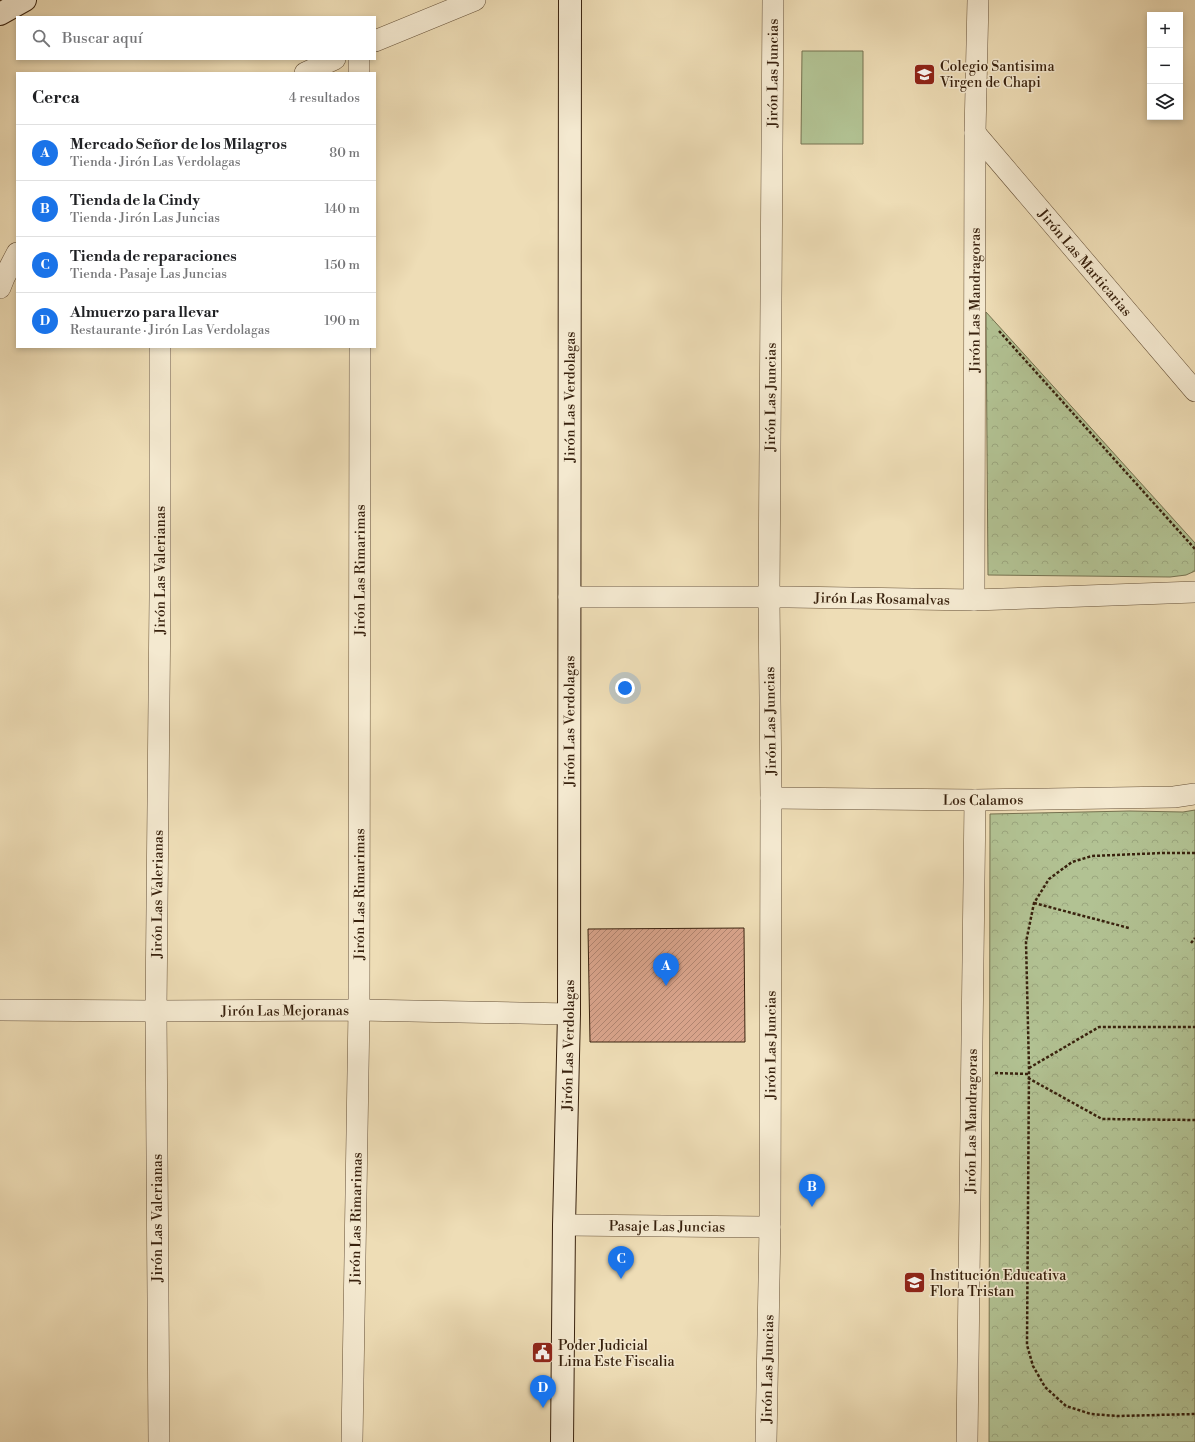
<!DOCTYPE html>
<html lang="es">
<meta charset="utf-8">
<style>
body{margin:0;font-family:"Libre Bodoni",serif;background:#f6f6f6;color:#202124}
.controls{position:absolute;right:12px;top:12px;display:grid;overflow:hidden;border-radius:0px;box-shadow:0 2px 6px #0003}
.controls button{width:36px;height:36px;display:grid;place-items:center;padding:0;border:0;border-bottom:1px solid #e0e0e0;background:#fff;color:#202124;font:20px sans-serif}
.you{position:absolute;left:625px;top:688px;width:14px;height:14px;margin:-10px;border:3px solid #fff;border-radius:50%;background:#1a73e8;box-shadow:0 0 0 6px #1a73e833}
.badge{display:grid;place-items:center;width:26px;height:26px;border-radius:50%;background:#1a73e8;color:#fff;font-size:13px;font-weight:700}
.pin{position:absolute;translate:-50% -33px;filter:drop-shadow(0 1px 2px #0008)}
.pin::after{content:'';position:absolute;top:21px;width:14px;height:12px;background:inherit;clip-path:polygon(0 0,100% 0,50% 100%)}
.list{margin:0;padding:0;list-style:none}
h2{display:flex;justify-content:space-between;align-items:center;height:52px;margin:0;padding:0 16px;font-size:17px}
h2 small{font-size:13px;font-weight:400;color:#757577}
.list li{display:grid;grid-template-columns:26px 1fr auto;gap:12px;align-items:center;box-sizing:border-box;height:56px;padding:0 16px;border-top:1px solid #e0e0e0}
.list b{display:block;font-size:15px;white-space:nowrap}
.list p{margin:0;font-size:13px;white-space:nowrap;color:#757577}
.list em{font-size:13px;font-style:normal;color:#757577}
.icon{flex:none;width:22px;height:22px;fill:none;stroke:currentColor;stroke-width:2;stroke-linecap:round;stroke-linejoin:round}
.map{position:relative;flex:none;width:1195px;height:1442px;overflow:hidden}
.search{position:absolute;background:#fff;box-shadow:0 2px 6px #0003;left:16px;top:16px;width:360px;height:44px;display:flex;align-items:center;gap:10px;box-sizing:border-box;padding:0 14px;border-radius:0px;color:#757577;font-size:15px}
.panel{position:absolute;background:#fff;box-shadow:0 2px 6px #0003;left:16px;top:72px;width:360px;height:276px;border-radius:0px}
.map>svg:first-child{display:block}
.grass{fill:#b2c293;stroke:#767250}
.park{fill:url(#park-crowns);stroke:#767250}
.building{fill:url(#building-hatch);stroke:#39220e}
.lines{fill:none;stroke-linecap:round;stroke-linejoin:round}
.street-casing{stroke:#665138;stroke-width:22}
.secondary-casing{stroke:#39220e;stroke-width:24}
.path{stroke:#39220e;stroke-width:2.5;stroke-dasharray:3 2;stroke-linecap:butt}
.street{stroke:#f4e9d0;stroke-width:21}
.secondary{stroke:#f4e9d0;stroke-width:22}
.labels{text-anchor:middle;stroke-width:3;stroke-linejoin:round;paint-order:stroke}
.poi-label{font-size:14px;fill:#39220e;stroke:#f4e9d0;text-anchor:start}
.street-label{font-size:14px;fill:#39220e;stroke:#f4e9d0}
</style>
<div class="map">
<svg width="1195" height="1442" viewBox="0 0 1195 1442">
<defs>
<pattern id="park-crowns" width="20" height="18" patternUnits="userSpaceOnUse"><rect width="20" height="18" fill="#b2c293"/><path d="M2 6a3 3 0 1 1 6 0M12 15a3 3 0 1 1 6 0" fill="none" stroke="#9aa67e"/></pattern>
<pattern id="building-hatch" width="6" height="6" patternUnits="userSpaceOnUse"><rect width="6" height="6" fill="#d9a48c"/><path d="M-1 1l2-2M0 6l6-6M5 7l2-2" fill="none" stroke="#b18571"/></pattern>
</defs>
<rect width="100%" height="100%" fill="#eeddb6"/>
<filter id="stains"><feTurbulence type="fractalNoise" baseFrequency=".005" numOctaves="4"/><feColorMatrix values="0 0 0 0 .2 0 0 0 0 .09 0 0 0 0 .02 0 0 0 .5 -.17"/></filter>
<radialGradient id="worn" r=".72"><stop offset=".6" stop-color="#630" stop-opacity="0"/><stop offset="1" stop-color="#630" stop-opacity=".3"/></radialGradient>
<polygon class="grass" points="802,51 863,51 863,144 801,144"/>
<g class="park">
<polygon points="986,312 1195,543 1195,571 1186,575 1170,577 988,575"/>
<polygon points="1195,810 1195,1442 989,1442 990,814 1130,811 1183,812"/>
</g>
<polygon class="building" points="744,928 745,1042 590,1042 588,929"/>
<g class="lines">
<defs>
<g id="street">
<polyline points="375,41 475,0"/>
<polyline points="359,59 359,73"/>
<polyline points="305,73 335,59"/>
<path id="s1" d="M975,133L1195,391"/>
<polyline points="0,288 4,278 17,253"/>
<path id="s2" d="M569,597H789L974,600L1195,592"/>
<path id="s3" d="M974,600L975,133L978,0"/>
<path id="s4" d="M771,798L975,800L1174,797L1195,794"/>
<path id="s5" d="M0,1010L156,1011L359,1010L569,1014"/>
<path id="s6" d="M564,1225L770,1227"/>
<path id="s7" d="M159,1442L156,1011L160,597V347"/>
<path id="s8" d="M352,1442L359,1010L360,347"/>
<path id="s9" d="M766,1442L770,1227L771,798L769,597L773,0"/>
<path id="s10" d="M967,1442L975,800"/>
</g>
<g id="secondary">
<polyline points="0,14 25,0"/>
<path id="s11" d="M562,1442L564,1225L569,1014L570,0"/>
</g>
</defs>
<use href="#street" class="street-casing"/>
<use href="#secondary" class="secondary-casing"/>
<g class="path">
<polyline points="999,331 1195,549"/>
<polyline points="1195,853 1162,853 1092,856 1072,862 1049,879 1034,903 1026,942 1029,1068 1027,1345 1033,1366 1045,1387 1066,1406 1091,1414 1118,1416 1195,1414"/>
<polyline points="1034,903 1129,928"/>
<polyline points="1191,943 1195,938"/>
<polyline points="1029,1068 1099,1027 1195,1027"/>
<polyline points="995,1073 1029,1074"/>
<polyline points="1028,1078 1102,1119 1195,1120"/>
</g>
<use href="#street" class="street"/>
<use href="#secondary" class="secondary"/>
</g>
<defs>
<symbol id="school-square" viewBox="-11 -11 22 22"><rect x="-9" y="-9" width="18" height="18" rx="4" fill="#8f2418" stroke="#f4e9d0"/><path d="M0-5L7-2L0 1L-7-2ZM-4 1L0 2.5L4 1V4Q0 6-4 4Z" fill="#fff"/></symbol>
<symbol id="civic-square" viewBox="-11 -11 22 22"><rect x="-9" y="-9" width="18" height="18" rx="4" fill="#8f2418" stroke="#f4e9d0"/><path d="M-.6-6.5H3V-4.5H.6V-3L4-1V1h2V6H-6V1h2V-1L-.6-3ZM-1.2 2.5V6h2.4V2.5Z" fill="#fff"/></symbol>
</defs>
<g fill-rule="evenodd">
<use href="#school-square" x="912" y="62" width="25" height="25"/>
<use href="#school-square" x="902" y="1270" width="25" height="25"/>
<use href="#civic-square" x="530" y="1340" width="25" height="25"/>
</g>
<g class="labels">
<g class="poi-label">
<text x="940" y="71">Colegio Santisima<tspan x="940" dy="16">Virgen de Chapi</tspan></text>
<text x="930" y="1280">Institución Educativa<tspan x="930" dy="16">Flora Tristan</tspan></text>
<text x="558" y="1350">Poder Judicial<tspan x="558" dy="16">Lima Este Fiscalia</tspan></text>
</g>
<g class="street-label">
<text dy="5" stroke="none"><textPath href="#s9" startOffset="1369">Jirón Las Juncias</textPath></text>
<text dy="5" stroke="none"><textPath href="#s1" startOffset="170">Jirón Las Marticarias</textPath></text>
<text dy="5" stroke="none"><textPath href="#s3" startOffset="300">Jirón Las Mandragoras</textPath></text>
<text dy="5" stroke="none"><textPath href="#s11" startOffset="1045">Jirón Las Verdolagas</textPath></text>
<text dy="5" stroke="none"><textPath href="#s9" startOffset="1045">Jirón Las Juncias</textPath></text>
<text dy="5" stroke="none"><textPath href="#s7" startOffset="872">Jirón Las Valerianas</textPath></text>
<text dy="5" stroke="none"><textPath href="#s8" startOffset="872">Jirón Las Rimarimas</textPath></text>
<text dy="5" stroke="none"><textPath href="#s2" startOffset="313">Jirón Las Rosamalvas</textPath></text>
<text dy="5" stroke="none"><textPath href="#s11" startOffset="721">Jirón Las Verdolagas</textPath></text>
<text transform="translate(770 721) rotate(-91)" y="5">Jirón Las Juncias</text>
<text dy="5" stroke="none"><textPath href="#s4" startOffset="212">Los Calamos</textPath></text>
<text dy="5" stroke="none"><textPath href="#s7" startOffset="548">Jirón Las Valerianas</textPath></text>
<text dy="5" stroke="none"><textPath href="#s8" startOffset="548">Jirón Las Rimarimas</textPath></text>
<text dy="5" stroke="none"><textPath href="#s5" startOffset="285">Jirón Las Mejoranas</textPath></text>
<text dy="5" stroke="none"><textPath href="#s11" startOffset="397">Jirón Las Verdolagas</textPath></text>
<text dy="5" stroke="none"><textPath href="#s9" startOffset="397">Jirón Las Juncias</textPath></text>
<text dy="5" stroke="none"><textPath href="#s10" startOffset="321">Jirón Las Mandragoras</textPath></text>
<text transform="translate(157 1218) rotate(-90)" y="5">Jirón Las Valerianas</text>
<text dy="5" stroke="none"><textPath href="#s8" startOffset="224">Jirón Las Rimarimas</textPath></text>
<text dy="5" stroke="none"><textPath href="#s6" startOffset="103">Pasaje Las Juncias</textPath></text>
<text dy="5" stroke="none"><textPath href="#s9" startOffset="73">Jirón Las Juncias</textPath></text>
</g>
</g>
<rect width="100%" height="100%" filter="url(#stains)"/>
<rect width="100%" height="100%" fill="url(#worn)"/>
</svg>
<div class="controls">
<button>+</button>
<button>−</button>
<button><svg class="icon" aria-label="layers" viewBox="0 0 24 24"><path d="M12 4l9 5-9 5-9-5zM3 14l9 5 9-5"/></svg></button>
</div>
<div class="you"></div>
<div class="pin badge" style="left:666px;top:986px">A</div>
<div class="pin badge" style="left:812px;top:1207px">B</div>
<div class="pin badge" style="left:621px;top:1279px">C</div>
<div class="pin badge" style="left:543px;top:1408px">D</div>
<div class="search"><svg class="icon" aria-label="search" viewBox="0 0 24 24"><circle cx="10" cy="10" r="6"/><path d="M15 15l6 6"/></svg>Buscar aquí</div>
<section class="panel">
<h2>Cerca<small>4 resultados</small></h2>
<ul class="list">
<li><span class="badge">A</span><div><b>Mercado Señor de los Milagros</b><p>Tienda · Jirón Las Verdolagas</p></div><em>80 m</em></li>
<li><span class="badge">B</span><div><b>Tienda de la Cindy</b><p>Tienda · Jirón Las Juncias</p></div><em>140 m</em></li>
<li><span class="badge">C</span><div><b>Tienda de reparaciones</b><p>Tienda · Pasaje Las Juncias</p></div><em>150 m</em></li>
<li><span class="badge">D</span><div><b>Almuerzo para llevar</b><p>Restaurante · Jirón Las Verdolagas</p></div><em>190 m</em></li>
</ul>
</section>
</div>
